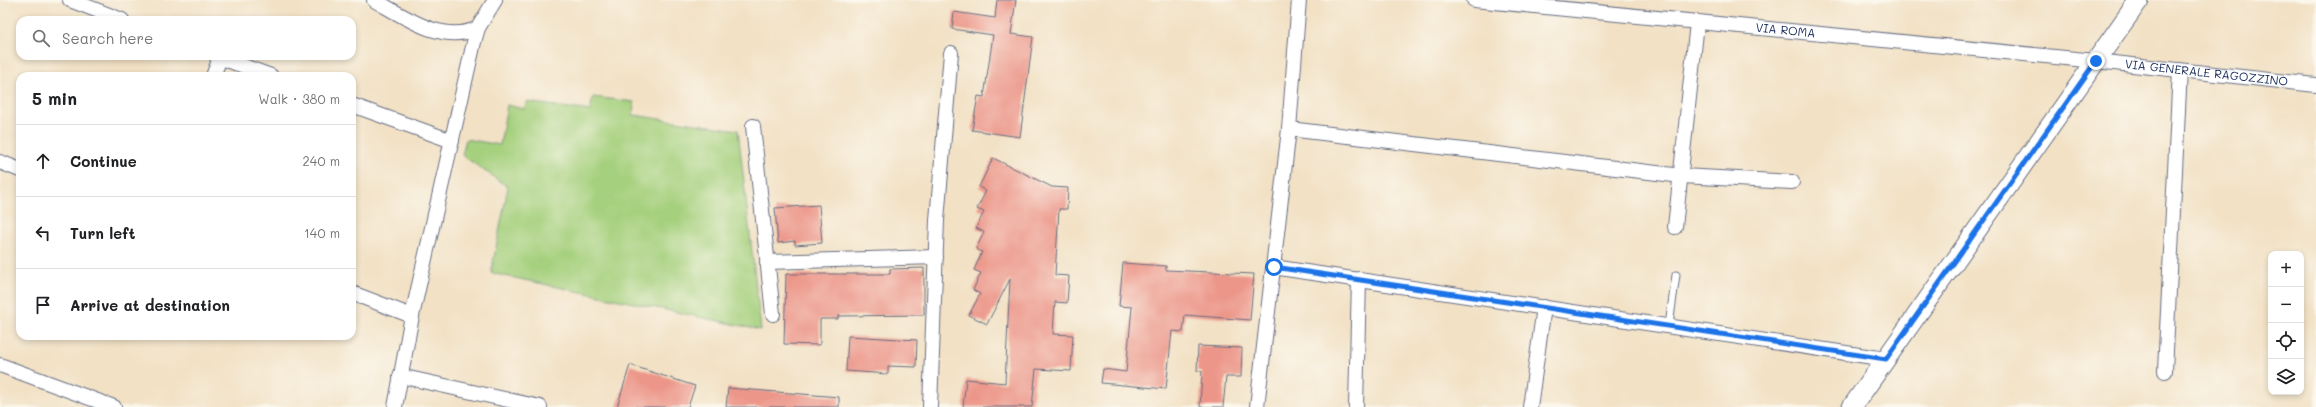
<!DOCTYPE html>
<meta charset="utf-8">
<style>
body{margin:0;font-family:Mali,sans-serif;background:#f6f6f6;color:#202124}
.controls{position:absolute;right:12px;bottom:12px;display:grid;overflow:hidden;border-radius:8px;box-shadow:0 2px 6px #0003}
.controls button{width:36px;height:36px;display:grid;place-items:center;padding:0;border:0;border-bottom:1px solid #e0e0e0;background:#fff;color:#202124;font:20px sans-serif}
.stop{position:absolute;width:12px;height:12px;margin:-9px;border:3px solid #1a73e8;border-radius:50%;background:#fff}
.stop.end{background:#1a73e8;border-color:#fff;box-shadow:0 1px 4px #0008}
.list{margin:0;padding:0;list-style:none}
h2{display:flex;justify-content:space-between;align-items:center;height:52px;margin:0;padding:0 16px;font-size:17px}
h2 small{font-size:13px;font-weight:400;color:#757577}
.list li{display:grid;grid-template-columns:26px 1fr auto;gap:12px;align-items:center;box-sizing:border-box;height:72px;padding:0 16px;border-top:1px solid #e0e0e0}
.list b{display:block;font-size:15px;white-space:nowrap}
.list em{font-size:13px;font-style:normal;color:#757577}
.icon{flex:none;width:22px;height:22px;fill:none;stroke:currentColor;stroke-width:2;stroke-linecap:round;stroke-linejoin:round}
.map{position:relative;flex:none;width:2316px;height:407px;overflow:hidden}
.search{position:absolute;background:#fff;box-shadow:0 2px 6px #0003;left:16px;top:16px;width:340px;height:44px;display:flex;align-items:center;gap:10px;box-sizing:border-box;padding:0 14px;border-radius:12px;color:#757577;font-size:15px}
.panel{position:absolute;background:#fff;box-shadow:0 2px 6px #0003;left:16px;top:72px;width:340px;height:268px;border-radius:12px}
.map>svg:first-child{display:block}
.green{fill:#a5d07d;stroke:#60806e}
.building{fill:#ec9689}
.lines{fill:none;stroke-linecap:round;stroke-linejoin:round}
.lane-casing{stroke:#666d82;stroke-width:9}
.street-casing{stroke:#666d82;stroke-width:16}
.secondary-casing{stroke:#666d82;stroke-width:21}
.lane{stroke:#fff;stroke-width:7}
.street{stroke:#fff;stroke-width:14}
.secondary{stroke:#fff;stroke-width:19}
.route{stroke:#1a73e8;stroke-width:5}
.labels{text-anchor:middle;stroke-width:3;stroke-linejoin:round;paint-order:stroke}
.street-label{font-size:12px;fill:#1b2f5e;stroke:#fbf7ec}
</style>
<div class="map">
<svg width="2316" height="407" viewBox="0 0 2316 407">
<rect width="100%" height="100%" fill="#fbf7ec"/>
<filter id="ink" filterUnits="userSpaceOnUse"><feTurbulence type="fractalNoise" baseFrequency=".025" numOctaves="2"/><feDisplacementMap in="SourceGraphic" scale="8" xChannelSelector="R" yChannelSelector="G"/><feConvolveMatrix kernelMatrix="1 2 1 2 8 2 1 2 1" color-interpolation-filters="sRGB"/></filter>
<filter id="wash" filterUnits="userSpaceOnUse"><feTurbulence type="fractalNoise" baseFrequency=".012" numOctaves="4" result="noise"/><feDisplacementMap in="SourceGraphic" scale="16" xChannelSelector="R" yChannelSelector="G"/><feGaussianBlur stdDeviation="0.9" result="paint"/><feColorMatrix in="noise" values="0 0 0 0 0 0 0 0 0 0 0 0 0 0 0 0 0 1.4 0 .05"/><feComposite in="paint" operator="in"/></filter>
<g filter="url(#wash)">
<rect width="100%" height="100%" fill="#f2e1c5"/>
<polygon class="green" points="593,97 634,102 633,115 738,130 761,330 491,273 508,187 462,155 466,139 500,145 507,105 524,109 527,102 590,111"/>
<g id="blocks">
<g class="building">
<polygon points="997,0 1016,0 1011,34 1033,37 1020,137 972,130 978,96 984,97 993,35 952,29 954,12 995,18"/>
<polygon points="993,158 1052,187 1068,188 1067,209 1059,209 1055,275 1069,276 1067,303 1055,302 1053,334 1073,335 1071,371 1036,369 1032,407 963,407 966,379 1005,383 1010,279 987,324 969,315 980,294 973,290 981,273 974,270 982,252 976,249 984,232 976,228 984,212 977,209 986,191 979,187"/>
<polygon points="819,205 822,243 795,245 795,241 778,243 775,208"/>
<polygon points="1123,263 1166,266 1166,270 1254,274 1250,320 1185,315 1183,332 1172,331 1166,389 1101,383 1103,369 1126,372 1132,307 1119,306"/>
<polygon points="924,268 924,315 838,316 838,319 820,319 820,345 784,344 786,274 890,274 890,269"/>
<polygon points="848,336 917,340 916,367 888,366 888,374 846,371"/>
<polygon points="1198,346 1242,348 1241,377 1226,377 1223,407 1200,407 1202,371 1197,371"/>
<polygon points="630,365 695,386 688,407 617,407"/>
<polygon points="728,388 839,397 839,407 726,407"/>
</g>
</g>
</g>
<g filter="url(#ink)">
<use href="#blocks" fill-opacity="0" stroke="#666d82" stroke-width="1"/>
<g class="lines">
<defs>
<polyline id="lane" points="1669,325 1676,275"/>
<g id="street">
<polyline points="70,0 122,20"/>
<path d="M374,0C405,17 443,45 478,28"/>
<path id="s1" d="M1474,0L2096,61L2316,85"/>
<polyline points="216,56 271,76"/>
<polyline points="213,76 220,58"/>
<polyline points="352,105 452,141"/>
<polyline points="753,126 773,314"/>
<polyline points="1289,129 1682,176 1792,182"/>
<polyline points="0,162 20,170"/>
<polyline points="1675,227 1697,23"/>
<polyline points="767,262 936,257"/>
<polyline points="1273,267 1886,359"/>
<polyline points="352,293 412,316"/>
<polyline points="0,365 114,407"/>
<polyline points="2165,371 2180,70"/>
<polyline points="400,376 540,407"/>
<polyline points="395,407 412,316 474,42 478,28 495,0"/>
<polyline points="930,407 937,220 951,53"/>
<polyline points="1257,407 1289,129 1299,0"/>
<polyline points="1356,407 1359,279"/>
<polyline points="1530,407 1544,307"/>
</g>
<polyline id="secondary" points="1852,407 2139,0"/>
</defs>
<use href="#lane" class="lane-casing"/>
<use href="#street" class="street-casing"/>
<use href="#secondary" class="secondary-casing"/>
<use href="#lane" class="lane"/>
<use href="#street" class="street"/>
<use href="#secondary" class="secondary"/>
</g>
</g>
<g class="lines" filter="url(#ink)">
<polyline class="route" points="1274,267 1886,359 2096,61"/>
</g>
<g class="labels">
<g class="street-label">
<text dy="4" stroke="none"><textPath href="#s1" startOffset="313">VIA ROMA</textPath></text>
<text dy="4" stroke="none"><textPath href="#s1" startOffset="736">VIA GENERALE RAGOZZINO</textPath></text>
</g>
</g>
</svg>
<div class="controls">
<button>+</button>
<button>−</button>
<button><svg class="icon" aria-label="locate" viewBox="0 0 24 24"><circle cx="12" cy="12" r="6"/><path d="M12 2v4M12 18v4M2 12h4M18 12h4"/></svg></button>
<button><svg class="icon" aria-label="layers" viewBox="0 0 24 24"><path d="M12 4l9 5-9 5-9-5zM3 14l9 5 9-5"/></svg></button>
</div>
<div class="stop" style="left:1274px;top:267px"></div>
<div class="stop end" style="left:2096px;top:61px"></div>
<div class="search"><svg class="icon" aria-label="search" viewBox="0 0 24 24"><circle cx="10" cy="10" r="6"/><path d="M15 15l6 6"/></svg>Search here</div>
<section class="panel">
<h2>5 min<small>Walk · 380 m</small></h2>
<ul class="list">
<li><svg class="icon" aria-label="ahead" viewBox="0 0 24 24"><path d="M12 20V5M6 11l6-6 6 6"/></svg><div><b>Continue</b></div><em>240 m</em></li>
<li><svg class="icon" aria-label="left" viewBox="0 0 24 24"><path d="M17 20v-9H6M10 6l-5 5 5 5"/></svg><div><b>Turn left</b></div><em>140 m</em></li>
<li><svg class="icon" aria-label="arrive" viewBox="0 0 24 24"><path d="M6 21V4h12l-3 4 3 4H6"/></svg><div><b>Arrive at destination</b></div></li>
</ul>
</section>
</div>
